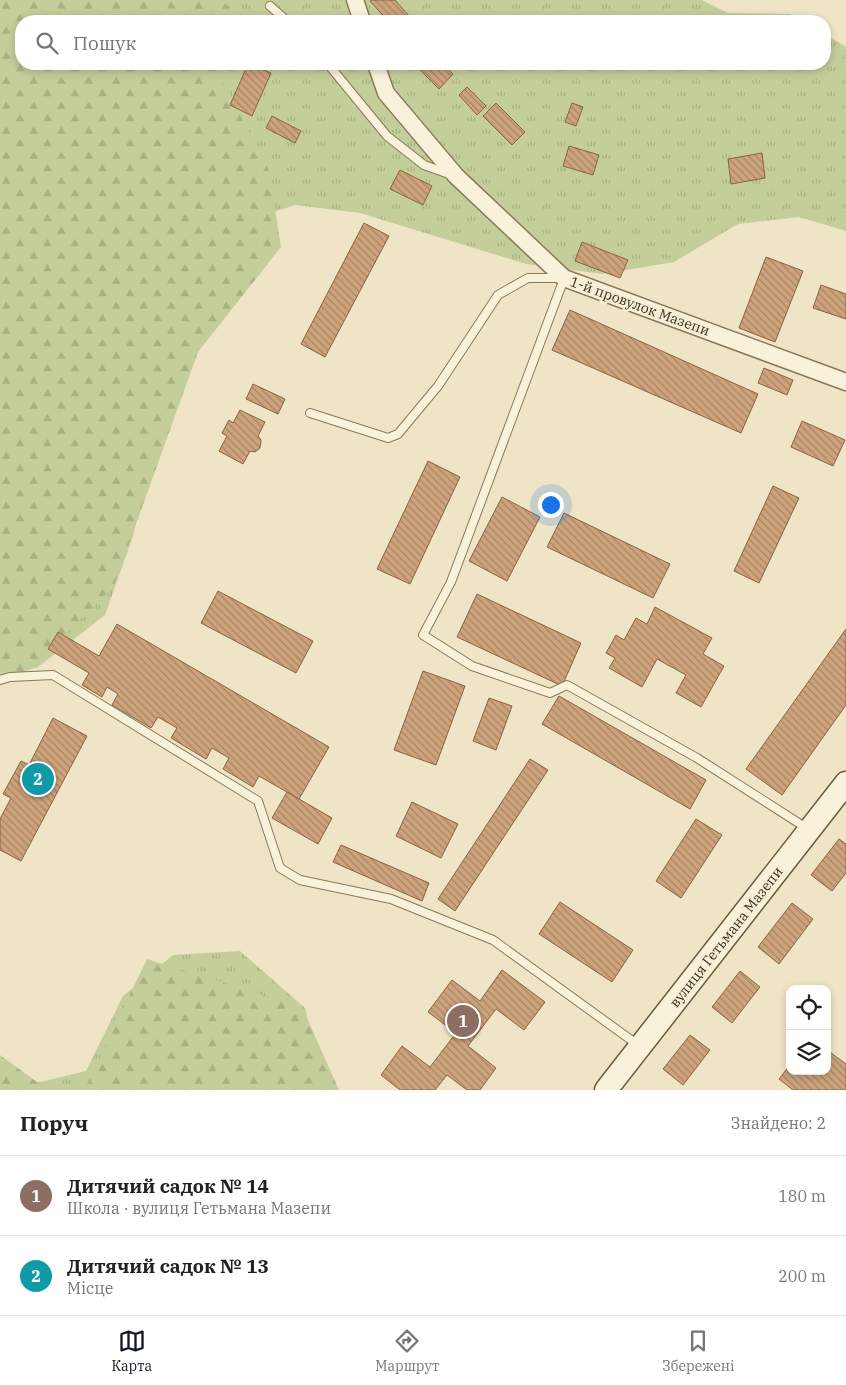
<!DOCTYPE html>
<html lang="uk">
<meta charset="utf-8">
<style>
body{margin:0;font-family:"IBM Plex Serif",serif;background:#f2f2f2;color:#222}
.controls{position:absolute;right:15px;bottom:15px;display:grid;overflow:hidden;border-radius:10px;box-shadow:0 2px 8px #0003}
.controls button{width:45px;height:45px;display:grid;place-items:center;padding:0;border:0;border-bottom:1px solid #e0e0e0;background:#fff;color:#222;font:25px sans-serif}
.you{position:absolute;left:550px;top:504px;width:18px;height:18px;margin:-12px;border:4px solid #fff;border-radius:50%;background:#1a73e8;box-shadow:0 0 0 8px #1a73e833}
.badge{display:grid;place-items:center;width:32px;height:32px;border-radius:50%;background:#111827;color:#fff;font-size:16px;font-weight:700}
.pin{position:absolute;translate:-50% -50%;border:2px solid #fff;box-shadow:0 1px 5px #0006}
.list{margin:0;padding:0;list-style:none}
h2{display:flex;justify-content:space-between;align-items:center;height:65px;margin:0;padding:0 20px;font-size:21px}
h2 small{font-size:16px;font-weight:400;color:#767676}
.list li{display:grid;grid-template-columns:32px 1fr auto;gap:15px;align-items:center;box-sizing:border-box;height:80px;padding:0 20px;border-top:1px solid #e0e0e0}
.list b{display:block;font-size:19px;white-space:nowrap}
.list p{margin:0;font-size:16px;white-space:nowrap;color:#767676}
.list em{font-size:16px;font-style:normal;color:#767676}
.icon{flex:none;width:28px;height:28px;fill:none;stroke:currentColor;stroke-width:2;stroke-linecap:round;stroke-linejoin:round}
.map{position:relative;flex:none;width:846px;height:1090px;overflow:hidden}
.search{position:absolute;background:#fff;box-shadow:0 2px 8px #0003;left:15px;right:15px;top:15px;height:55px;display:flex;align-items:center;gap:12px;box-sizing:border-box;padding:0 18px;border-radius:20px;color:#767676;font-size:19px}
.sheet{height:225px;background:#fff}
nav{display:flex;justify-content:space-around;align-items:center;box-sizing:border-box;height:70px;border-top:1px solid #e0e0e0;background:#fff;font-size:14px;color:#767676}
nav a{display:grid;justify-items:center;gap:2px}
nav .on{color:#111827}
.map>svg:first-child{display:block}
.grass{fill:url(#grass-tufts)}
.forest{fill:url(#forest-firs)}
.building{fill:url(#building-back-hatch);stroke:#8a6341}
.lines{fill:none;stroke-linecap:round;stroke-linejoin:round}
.lane-casing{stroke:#8b785b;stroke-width:10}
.street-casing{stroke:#8b785b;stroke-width:19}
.secondary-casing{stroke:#6d593f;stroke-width:25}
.lane{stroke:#f9f2da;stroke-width:8}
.street{stroke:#f9f2da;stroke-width:16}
.secondary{stroke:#f9f2da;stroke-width:22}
.labels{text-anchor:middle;stroke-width:5;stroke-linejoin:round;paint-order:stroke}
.street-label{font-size:14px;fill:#3b2e1f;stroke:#f6efd6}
</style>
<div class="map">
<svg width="846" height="1090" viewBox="0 0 846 1090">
<defs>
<pattern id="grass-tufts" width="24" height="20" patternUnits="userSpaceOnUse" patternTransform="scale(1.25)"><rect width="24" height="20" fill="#c4ce9a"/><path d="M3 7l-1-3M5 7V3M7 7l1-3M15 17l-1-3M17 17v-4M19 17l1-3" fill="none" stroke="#a9b184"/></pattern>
<pattern id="forest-firs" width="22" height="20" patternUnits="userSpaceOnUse" patternTransform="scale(1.25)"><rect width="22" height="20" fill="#c4ce9a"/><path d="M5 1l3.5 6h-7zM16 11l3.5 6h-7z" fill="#a9b184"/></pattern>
<pattern id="building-back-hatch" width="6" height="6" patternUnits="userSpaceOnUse" patternTransform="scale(1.25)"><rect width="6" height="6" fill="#cda37c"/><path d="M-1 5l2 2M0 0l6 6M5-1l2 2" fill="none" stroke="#a88565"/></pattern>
</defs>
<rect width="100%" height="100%" fill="#efe5c6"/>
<g class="grass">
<polygon points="0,0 702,0 728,13 790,14 802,21 21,21 21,64 825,64 825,34 846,47 846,231 799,217 738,224 674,262 603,274 526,264 360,213 295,205 232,226 159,434 132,539 105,615 38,667 0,679"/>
<polygon points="240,951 305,1008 317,1064 332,1090 0,1090 0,1060 36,1083 86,1071 123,996 173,955"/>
</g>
<g class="forest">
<polygon points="0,0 219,0 252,21 21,21 21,64 228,64 219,75 269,170 281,247 198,352 113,588 17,680 0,685"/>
<polygon points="147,959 302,1007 339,1090 84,1090"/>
<polygon points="0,1055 48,1090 0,1090"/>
</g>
<g class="building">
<polygon points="372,0 395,0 410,17 406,21 388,21 370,1"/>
<polygon points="248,64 271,73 252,116 230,105"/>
<polygon points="414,64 442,64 453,74 439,89"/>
<polygon points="467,87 486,106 477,115 459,95"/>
<polygon points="496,103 525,132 512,145 483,116"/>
<polygon points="572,103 583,107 576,126 565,122"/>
<polygon points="272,116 301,131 295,143 266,128"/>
<polygon points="569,146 599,155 593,175 563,166"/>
<polygon points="762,153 765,178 731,184 728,159"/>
<polygon points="400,170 432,186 423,205 390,189"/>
<polygon points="364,223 389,236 325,357 301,344"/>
<polygon points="582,242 628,260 620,278 575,261"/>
<polygon points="766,257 803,271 775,342 739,328"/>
<polygon points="821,285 846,294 846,319 813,308"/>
<polygon points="570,310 758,394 741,433 552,350"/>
<polygon points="764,368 793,380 787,395 758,383"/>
<polygon points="253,384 285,399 278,414 246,399"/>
<polygon points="240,410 265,422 258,436 261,440 260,448 255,452 250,451 243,464 219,451 227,436 222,433 229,420 233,423"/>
<polygon points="802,421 845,440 833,466 791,447"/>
<polygon points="428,461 460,477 410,584 377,569"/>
<polygon points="773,486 799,498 759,583 734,571"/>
<polygon points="502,497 540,517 507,581 469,561"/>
<polygon points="564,513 670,564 653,598 547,547"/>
<polygon points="218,591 313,641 296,673 201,623"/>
<polygon points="477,594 581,643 562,686 457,637"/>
<polygon points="655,607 712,638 703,654 724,666 701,707 676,693 686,675 657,659 642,687 609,668 615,658 606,653 616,635 624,640 636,618 647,624"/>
<polygon points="117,624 329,747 299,799 259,776 253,787 223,769 229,758 212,748 206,759 171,738 177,728 158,717 151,728 112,705 118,694 107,687 102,697 82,685 89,673 48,649 58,632 99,656"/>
<polygon points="846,629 846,705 782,795 746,769"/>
<polygon points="423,671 465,686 436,765 394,750"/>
<polygon points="559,696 706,780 690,809 542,724"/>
<polygon points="489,698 512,706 496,750 473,741"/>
<polygon points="53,718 87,736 21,861 0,850 0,819 11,798 3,794 21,761 29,765"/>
<polygon points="530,759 548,770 455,911 438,899"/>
<polygon points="287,792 332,818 318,844 272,818"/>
<polygon points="412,802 458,824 441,858 396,836"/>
<polygon points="696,819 722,835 681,898 656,881"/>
<polygon points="839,839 846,844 846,873 832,891 811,875"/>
<polygon points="341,845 429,883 422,901 333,862"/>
<polygon points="560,902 633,950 612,982 539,934"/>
<polygon points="792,903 813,919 779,964 758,947"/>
<polygon points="502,970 545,1002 524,1030 496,1009 468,1046 496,1068 480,1090 467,1090 447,1075 435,1090 400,1090 381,1075 402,1046 430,1067 456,1033 428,1012 452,980 480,1001"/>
<polygon points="740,971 760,987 732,1023 712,1007"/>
<polygon points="690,1035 710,1050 683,1085 663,1069"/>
<polygon points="827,1050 846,1064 846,1090 793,1090 779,1079 790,1065 790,1071 827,1071"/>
</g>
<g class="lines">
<defs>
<g id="lane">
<polyline points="270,6 287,21"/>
<polyline points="328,64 387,136 424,165 449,174"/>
<polyline points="565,276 451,582 423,635 472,666 550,693 567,685 697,758 808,829"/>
<polyline points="310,413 388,438 398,434 438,386 498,295 528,278 562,278"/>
<polyline points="0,680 10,677 53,675 258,801 280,868 300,880 391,899 493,940 638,1045"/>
</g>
<g id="street">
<polyline points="355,0 362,21"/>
<polyline points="376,64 386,93 456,176 564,278 846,382"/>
</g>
<polyline id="secondary" points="606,1090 846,783"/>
</defs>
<use href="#lane" class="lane-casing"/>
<use href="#street" class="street-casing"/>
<use href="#secondary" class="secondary-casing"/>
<use href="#lane" class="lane"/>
<use href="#street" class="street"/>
<use href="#secondary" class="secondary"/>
</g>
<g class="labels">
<g class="street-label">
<text transform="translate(640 306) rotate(20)" y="5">1-й провулок Мазепи</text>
<text transform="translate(726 937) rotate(-52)" y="5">вулиця Гетьмана Мазепи</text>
</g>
</g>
</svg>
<div class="controls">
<button><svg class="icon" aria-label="locate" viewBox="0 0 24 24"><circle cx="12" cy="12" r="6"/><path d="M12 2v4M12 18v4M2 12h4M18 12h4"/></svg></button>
<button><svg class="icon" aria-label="layers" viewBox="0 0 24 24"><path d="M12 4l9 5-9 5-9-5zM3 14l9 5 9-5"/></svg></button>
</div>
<div class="you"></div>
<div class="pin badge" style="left:463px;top:1021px;background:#8d6e63">1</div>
<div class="pin badge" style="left:38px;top:779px;background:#0f9aa8">2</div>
<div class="search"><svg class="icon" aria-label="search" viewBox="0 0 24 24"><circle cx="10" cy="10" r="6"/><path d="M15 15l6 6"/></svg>Пошук</div>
</div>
<section class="sheet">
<h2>Поруч<small>Знайдено: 2</small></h2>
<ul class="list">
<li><span class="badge" style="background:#8d6e63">1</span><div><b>Дитячий садок № 14</b><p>Школа · вулиця Гетьмана Мазепи</p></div><em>180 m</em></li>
<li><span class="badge" style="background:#0f9aa8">2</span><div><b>Дитячий садок № 13</b><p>Місце</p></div><em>200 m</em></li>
</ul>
</section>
<nav>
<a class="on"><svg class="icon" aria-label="map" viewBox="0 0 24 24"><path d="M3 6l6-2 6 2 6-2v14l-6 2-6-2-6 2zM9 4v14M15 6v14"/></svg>Карта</a>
<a><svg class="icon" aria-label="directions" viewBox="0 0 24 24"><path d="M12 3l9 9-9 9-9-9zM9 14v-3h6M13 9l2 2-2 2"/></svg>Маршрут</a>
<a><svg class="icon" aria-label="saved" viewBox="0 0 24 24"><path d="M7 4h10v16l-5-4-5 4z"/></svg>Збережені</a>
</nav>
